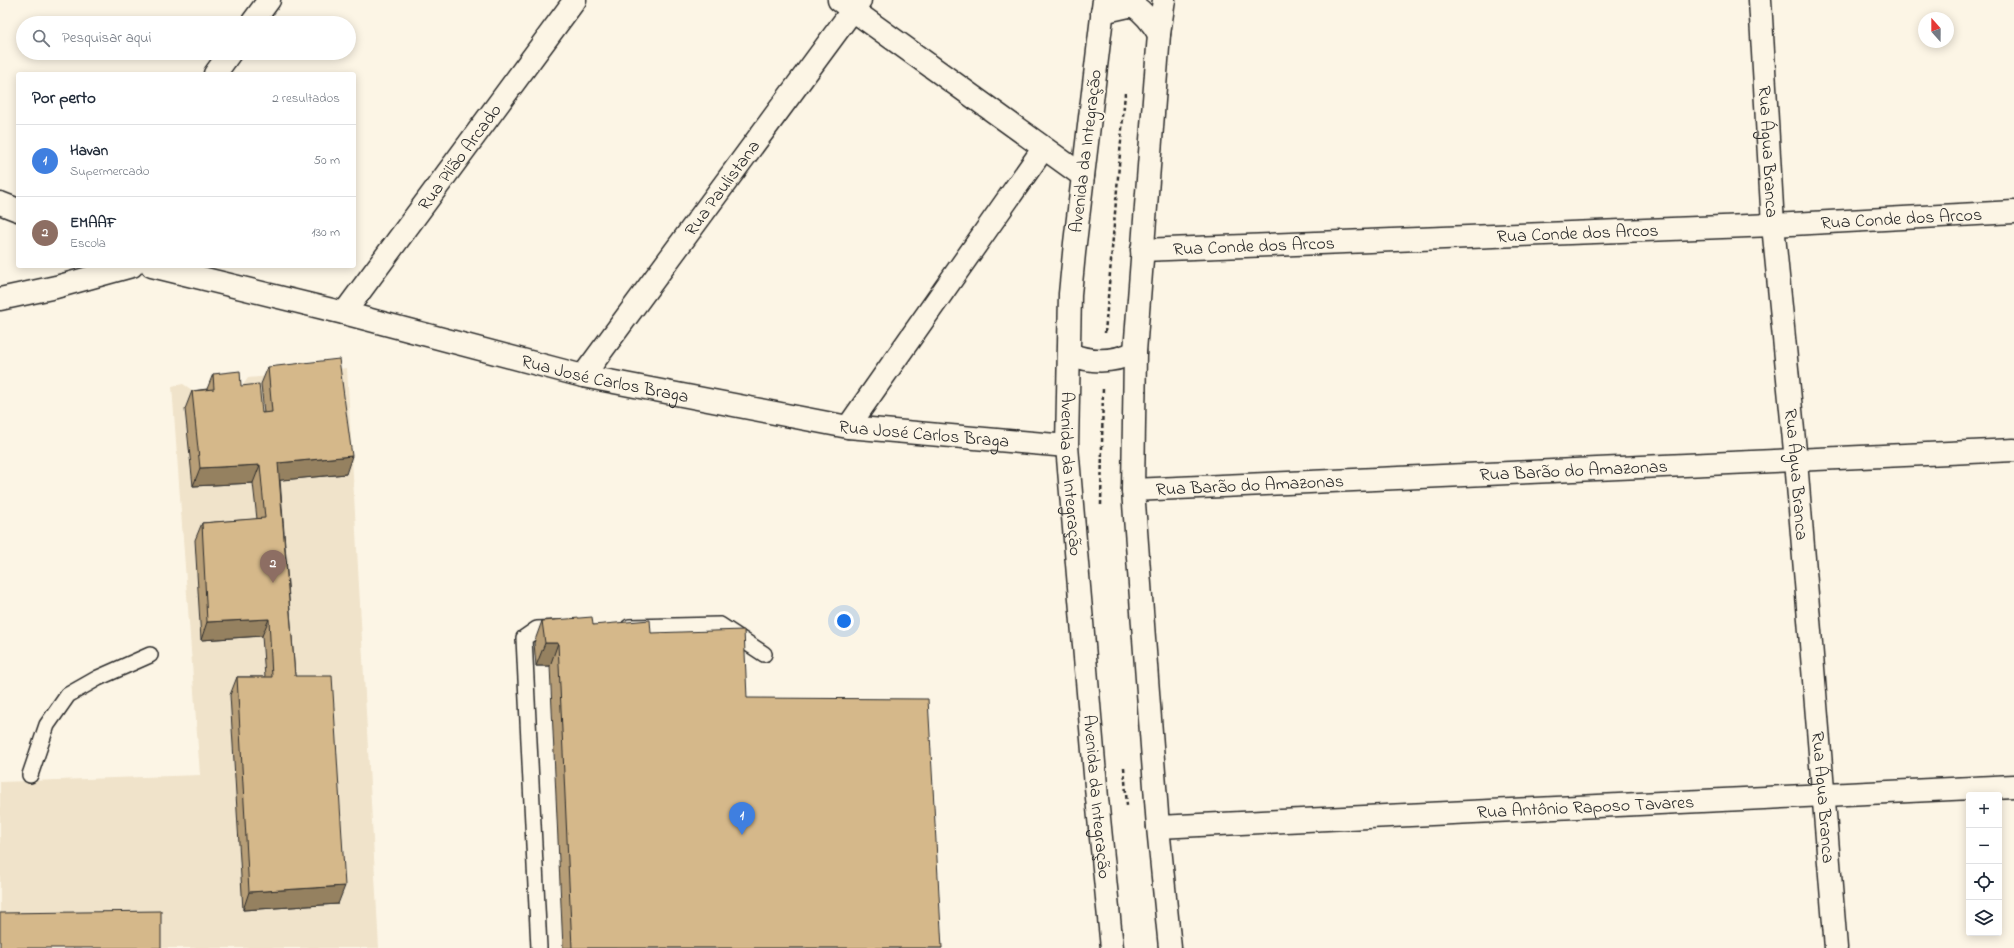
<!DOCTYPE html>
<html lang="pt">
<meta charset="utf-8">
<style>
body{margin:0;font-family:"Indie Flower",sans-serif;background:#f6f6f7;color:#1f2937}
.controls{position:absolute;right:12px;bottom:12px;display:grid;overflow:hidden;border-radius:4px;box-shadow:0 2px 10px #0003}
.controls button{width:36px;height:36px;display:grid;place-items:center;padding:0;border:0;border-bottom:1px solid #e0e1e3;background:#fff;color:#1f2937;font:20px sans-serif}
.compass{position:absolute;left:1918px;top:12px;width:36px;height:36px;border-radius:50%;background:#fff;box-shadow:0 2px 10px #0003;rotate:339deg}
.you{position:absolute;left:844px;top:621px;width:14px;height:14px;margin:-10px;border:3px solid #fff;border-radius:50%;background:#1a73e8;box-shadow:0 0 0 6px #1a73e833}
.badge{display:grid;place-items:center;width:26px;height:26px;border-radius:50%;background:#db2777;color:#fff;font-size:13px;font-weight:700}
.pin{position:absolute;translate:-50% -33px;filter:drop-shadow(0 1px 2px #0008)}
.pin::after{content:'';position:absolute;top:21px;width:14px;height:12px;background:inherit;clip-path:polygon(0 0,100% 0,50% 100%)}
.list{margin:0;padding:0;list-style:none}
h2{display:flex;justify-content:space-between;align-items:center;height:52px;margin:0;padding:0 16px;font-size:17px}
h2 small{font-size:13px;font-weight:400;color:#747a83}
.list li{display:grid;grid-template-columns:26px 1fr auto;gap:12px;align-items:center;box-sizing:border-box;height:72px;padding:0 16px;border-top:1px solid #e0e1e3}
.list b{display:block;font-size:15px;white-space:nowrap}
.list p{margin:0;font-size:13px;white-space:nowrap;color:#747a83}
.list em{font-size:13px;font-style:normal;color:#747a83}
.icon{flex:none;width:22px;height:22px;fill:none;stroke:currentColor;stroke-width:2;stroke-linecap:round;stroke-linejoin:round}
.map{position:relative;flex:none;width:2014px;height:948px;overflow:hidden}
.search{position:absolute;background:#fff;box-shadow:0 2px 10px #0003;left:16px;top:16px;width:340px;height:44px;display:flex;align-items:center;gap:10px;box-sizing:border-box;padding:0 14px;border-radius:22px;color:#747a83;font-size:15px}
.panel{position:absolute;background:#fff;box-shadow:0 2px 10px #0003;left:16px;top:72px;width:340px;height:196px;border-radius:4px}
.map>svg:first-child{display:block}
.built{fill:#f0e3ca}
.lines{fill:none;stroke-linecap:round;stroke-linejoin:round}
.service-casing{stroke:#2b2b2b;stroke-width:18}
.minor-casing{stroke:#2b2b2b;stroke-width:25}
.primary-casing{stroke:#2b2b2b;stroke-width:25}
.path{stroke:#2b2b2b;stroke-width:2.5;stroke-dasharray:4 3;stroke-linecap:butt}
.service{stroke:#fcf5e5;stroke-width:15}
.minor{stroke:#fcf5e5;stroke-width:22}
.primary{stroke:#fcf5e5;stroke-width:22}
.wall{fill:#b79e77;stroke:#2b2b2b}
.shaded-wall{fill:#958161;stroke:#2b2b2b}
.building{fill:#d5b88a;stroke:#2b2b2b}
.labels{text-anchor:middle;stroke-width:4;stroke-linejoin:round;paint-order:stroke}
.street-label{font-size:18px;fill:#2b2b2b;stroke:#fcf5e5}
</style>
<div class="map">
<svg width="2014" height="948" viewBox="0 0 2014 948">
<rect width="100%" height="100%" fill="#fcf5e5"/>
<filter id="ink" filterUnits="userSpaceOnUse"><feTurbulence type="fractalNoise" baseFrequency=".025" numOctaves="2"/><feDisplacementMap in="SourceGraphic" scale="8" xChannelSelector="R" yChannelSelector="G"/><feConvolveMatrix kernelMatrix="1 2 1 2 8 2 1 2 1" color-interpolation-filters="sRGB"/></filter>
<g filter="url(#ink)">
<polygon class="built" points="347,368 379,948 0,948 0,782 200,775 172,386 183,384 195,392 240,389 248,378"/>
<g class="lines">
<defs>
<g id="service">
<polyline points="629,627 720,625 764,654"/>
<polyline points="30,775 47,725 68,695 98,678 150,655"/>
<polyline points="539,948 524,638 537,629 559,628"/>
</g>
<g id="minor">
<polyline points="839,0 1083,176"/>
<path id="s1" d="M1760,0L1773,225L1796,461L1836,948"/>
<polyline points="252,23 269,0"/>
<polyline points="215,74 230,53"/>
<polyline points="0,203 18,210"/>
<path id="s2" d="M1142,250L1773,225L2014,212"/>
<path id="s3" d="M152,266L344,313L583,376L848,427L1067,446"/>
<polyline points="0,299 56,287 132,266"/>
<path id="s4" d="M344,313L575,0"/>
<path id="s5" d="M583,376L860,0"/>
<polyline points="848,427 1043,149"/>
<path id="s6" d="M1133,490L2014,450"/>
<path id="s7" d="M1158,827L2014,786"/>
</g>
<g id="primary">
<path id="s8" d="M1104,0L1075,243L1070,294L1067,446L1097,798L1112,948"/>
<polyline points="1164,0 1159,34 1135,352 1133,490 1158,827 1170,948"/>
<path d="M1102,12L1133,5C1145,13 1152,22 1159,34"/>
<path d="M1069,354C1092,363 1113,363 1135,352"/>
</g>
</defs>
<use href="#service" class="service-casing"/>
<use href="#minor" class="minor-casing"/>
<use href="#primary" class="primary-casing"/>
<g class="path">
<polyline points="1105,333 1125,93"/>
<polyline points="1101,505 1103,386"/>
<polyline points="1124,767 1127,806"/>
</g>
<use href="#service" class="service"/>
<use href="#minor" class="minor"/>
<use href="#primary" class="primary"/>
</g>
<g class="wall">
<polygon points="268,367 346,474 280,480 295,676 338,904 243,910 230,695 237,677 265,677 262,636 201,640 195,540 202,523 257,519 253,483 193,486 185,409 192,391 207,389 213,374 241,386 262,413 264,413 261,384"/>
<polygon points="542,621 593,625 651,633 747,698 942,948 563,948 550,666 536,666 534,643"/>
</g>
<g class="shaded-wall">
<polygon points="352,456 346,474 272,481 278,463"/>
<polygon points="260,465 253,483 193,486 200,468"/>
<polygon points="269,619 262,636 201,640 207,622"/>
<polygon points="545,643 558,643 550,666 536,666"/>
<polygon points="345,886 338,904 243,910 249,892"/>
</g>
<g class="building">
<polygon points="339,359 352,456 278,463 295,676 332,676 345,886 249,892 237,677 272,677 269,619 207,622 202,523 265,518 260,465 200,468 192,391 214,389 213,374 240,371 241,386 259,384 262,413 272,412 268,367"/>
<polygon points="592,617 593,625 650,620 651,633 744,630 747,698 928,699 942,948 572,948 558,643 545,643 542,621"/>
<polygon points="161,911 161,948 0,948 0,913"/>
</g>
</g>
<g class="labels">
<g class="street-label">
<text transform="translate(1085 151) rotate(-83)" y="6">Avenida da Integração</text>
<text dy="6" stroke="none"><textPath href="#s1" startOffset="152">Rua Água Branca</textPath></text>
<text dy="6" stroke="none"><textPath href="#s4" startOffset="194">Rua Pilão Arcado</textPath></text>
<text dy="6" stroke="none"><textPath href="#s5" startOffset="234">Rua Paulistana</textPath></text>
<text dy="6" stroke="none"><textPath href="#s2" startOffset="760">Rua Conde dos Arcos</textPath></text>
<text dy="6" stroke="none"><textPath href="#s2" startOffset="436">Rua Conde dos Arcos</textPath></text>
<text dy="6" stroke="none"><textPath href="#s2" startOffset="112">Rua Conde dos Arcos</textPath></text>
<text dy="6" stroke="none"><textPath href="#s3" startOffset="467">Rua José Carlos Braga</textPath></text>
<text dy="6" stroke="none"><textPath href="#s3" startOffset="791">Rua José Carlos Braga</textPath></text>
<text dy="6" stroke="none"><textPath href="#s6" startOffset="441">Rua Barão do Amazonas</textPath></text>
<text dy="6" stroke="none"><textPath href="#s8" startOffset="476">Avenida da Integração</textPath></text>
<text dy="6" stroke="none"><textPath href="#s1" startOffset="476">Rua Água Branca</textPath></text>
<text dy="6" stroke="none"><textPath href="#s6" startOffset="117">Rua Barão do Amazonas</textPath></text>
<text dy="6" stroke="none"><textPath href="#s8" startOffset="800">Avenida da Integração</textPath></text>
<text dy="6" stroke="none"><textPath href="#s1" startOffset="800">Rua Água Branca</textPath></text>
<text dy="6" stroke="none"><textPath href="#s7" startOffset="428">Rua Antônio Raposo Tavares</textPath></text>
</g>
</g>
</svg>
<div class="controls">
<button>+</button>
<button>−</button>
<button><svg class="icon" aria-label="locate" viewBox="0 0 24 24"><circle cx="12" cy="12" r="6"/><path d="M12 2v4M12 18v4M2 12h4M18 12h4"/></svg></button>
<button><svg class="icon" aria-label="layers" viewBox="0 0 24 24"><path d="M12 4l9 5-9 5-9-5zM3 14l9 5 9-5"/></svg></button>
</div>
<svg class="compass" viewBox="-18 -18 36 36"><path d="M0-13l5 13h-10z" fill="#e53935"/><path d="M0 13l5-13h-10z" fill="#747a83"/></svg>
<div class="you"></div>
<div class="pin badge" style="left:742px;top:835px;background:#3f7fe0">1</div>
<div class="pin badge" style="left:273px;top:583px;background:#8d6e63">2</div>
<div class="search"><svg class="icon" aria-label="search" viewBox="0 0 24 24"><circle cx="10" cy="10" r="6"/><path d="M15 15l6 6"/></svg>Pesquisar aqui</div>
<section class="panel">
<h2>Por perto<small>2 resultados</small></h2>
<ul class="list">
<li><span class="badge" style="background:#3f7fe0">1</span><div><b>Havan</b><p>Supermercado</p></div><em>50 m</em></li>
<li><span class="badge" style="background:#8d6e63">2</span><div><b>EMAAF</b><p>Escola</p></div><em>130 m</em></li>
</ul>
</section>
</div>
